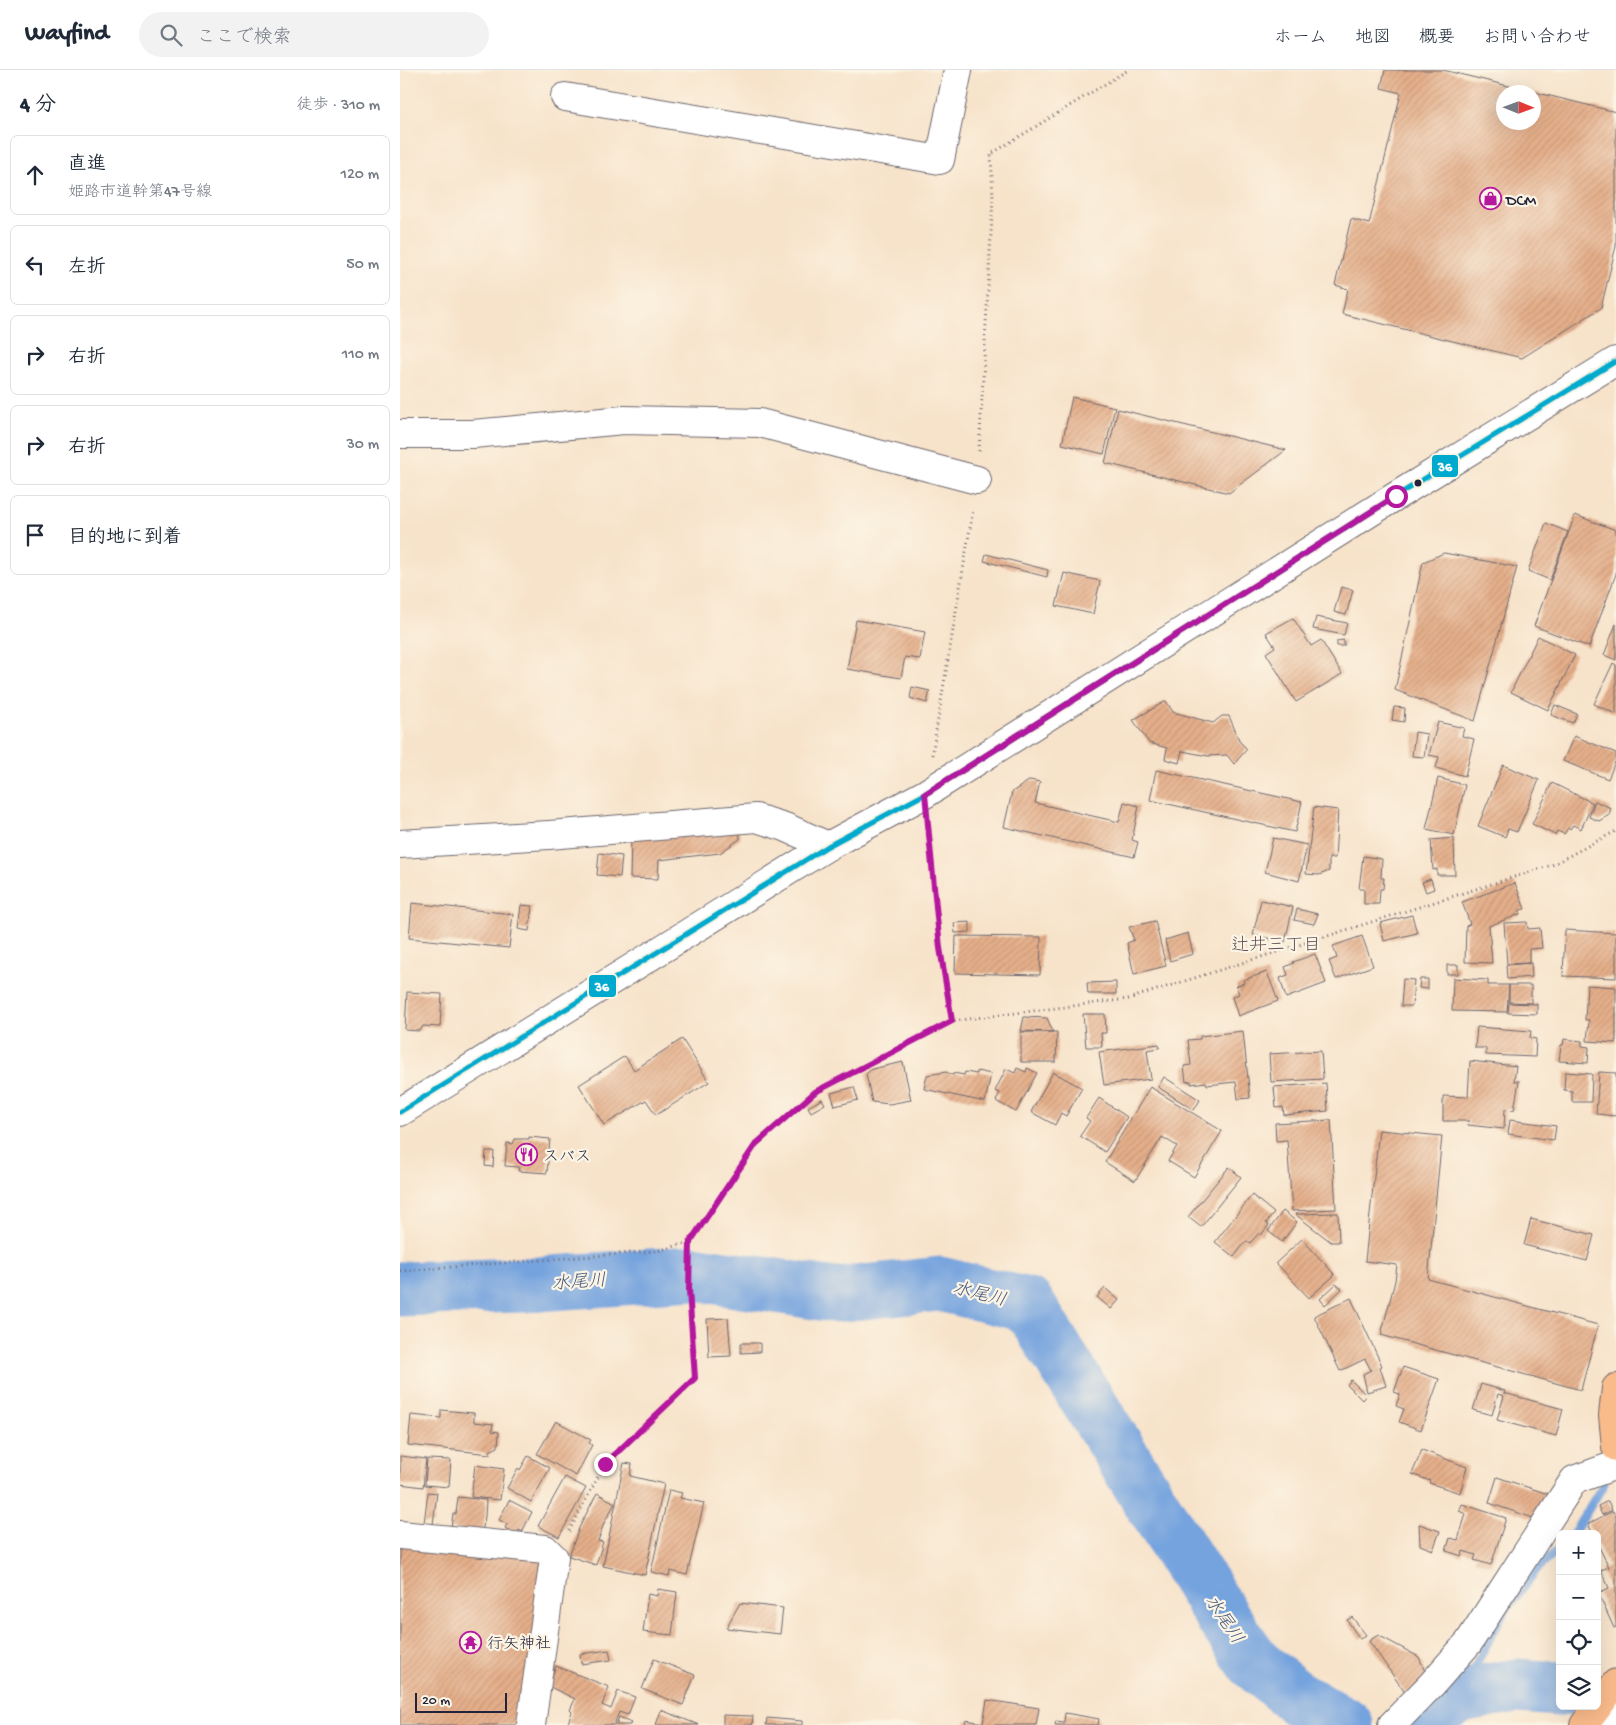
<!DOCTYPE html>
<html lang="ja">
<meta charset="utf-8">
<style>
body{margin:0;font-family:"Gochi Hand","Klee One",sans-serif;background:#f2f2f3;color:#1f2937}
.controls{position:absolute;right:15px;bottom:15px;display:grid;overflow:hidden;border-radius:8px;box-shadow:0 5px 20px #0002}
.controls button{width:45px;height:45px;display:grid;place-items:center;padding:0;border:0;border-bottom:1px solid #e0e1e3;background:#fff;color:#1f2937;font:25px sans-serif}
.compass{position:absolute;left:1096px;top:15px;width:45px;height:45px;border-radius:50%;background:#fff;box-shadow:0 5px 20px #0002;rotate:91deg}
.scale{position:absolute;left:15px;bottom:12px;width:92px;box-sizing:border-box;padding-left:5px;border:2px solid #22223b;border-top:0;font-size:14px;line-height:18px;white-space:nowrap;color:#22223b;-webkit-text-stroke:4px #fcf5e5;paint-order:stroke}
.stop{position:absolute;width:15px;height:15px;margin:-11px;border:4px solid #b5179e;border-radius:50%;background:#fff}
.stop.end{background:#b5179e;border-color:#fff;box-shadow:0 1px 5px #0008}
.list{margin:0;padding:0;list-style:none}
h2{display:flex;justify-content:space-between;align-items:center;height:65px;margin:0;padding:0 20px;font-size:21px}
h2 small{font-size:16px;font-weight:400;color:#747a83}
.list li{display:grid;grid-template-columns:32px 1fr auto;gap:15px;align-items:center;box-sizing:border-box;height:80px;margin:0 10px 10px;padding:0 10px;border:1px solid #e0e1e3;border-radius:8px}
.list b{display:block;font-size:19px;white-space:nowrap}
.list p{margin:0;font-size:16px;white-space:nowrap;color:#747a83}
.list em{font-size:16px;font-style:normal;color:#747a83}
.icon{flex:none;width:28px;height:28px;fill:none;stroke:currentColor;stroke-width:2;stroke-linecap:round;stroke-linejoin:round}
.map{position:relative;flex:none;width:1216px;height:1655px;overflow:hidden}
header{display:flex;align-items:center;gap:30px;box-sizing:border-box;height:70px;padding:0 25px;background:#fff;border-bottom:1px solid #e0e1e3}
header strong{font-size:24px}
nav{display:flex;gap:28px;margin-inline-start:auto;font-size:18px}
.search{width:350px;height:45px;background:#f2f2f3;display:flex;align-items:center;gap:12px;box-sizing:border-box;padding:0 18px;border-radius:28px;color:#747a83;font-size:19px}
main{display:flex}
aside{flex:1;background:#fff}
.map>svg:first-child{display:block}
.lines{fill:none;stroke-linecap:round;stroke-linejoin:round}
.stream{stroke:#75a3de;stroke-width:9}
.river{stroke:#75a3de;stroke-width:55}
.building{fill:url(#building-hatch)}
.minor-casing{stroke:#6d666d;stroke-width:30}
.tertiary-casing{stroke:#6d666d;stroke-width:30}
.primary-casing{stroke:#6d666d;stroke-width:30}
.path{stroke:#6d666d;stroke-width:3;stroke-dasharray:1 4;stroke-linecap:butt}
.minor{stroke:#fff;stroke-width:28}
.tertiary{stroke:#fff;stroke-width:28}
.primary{stroke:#fabb8b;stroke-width:28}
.bus-1-casing{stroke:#fcf5e5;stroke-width:9}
.bus-1{stroke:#00a9ce;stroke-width:5}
.route{stroke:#b5179e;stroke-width:6}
.bus-dot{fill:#22223b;stroke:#fcf5e5;stroke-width:2}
.labels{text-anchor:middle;stroke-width:4.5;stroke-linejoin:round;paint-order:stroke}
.poi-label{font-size:16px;fill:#22223b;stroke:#fcf5e5;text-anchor:start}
.neighbourhood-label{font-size:18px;fill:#665357;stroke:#fcf5e5}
.water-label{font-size:18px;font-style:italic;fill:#43567c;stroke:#fcf5e5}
.line-badge{stroke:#fcf5e5;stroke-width:2}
.badge-label{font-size:14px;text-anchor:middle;font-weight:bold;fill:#fff}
</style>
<header>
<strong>Wayfind</strong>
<div class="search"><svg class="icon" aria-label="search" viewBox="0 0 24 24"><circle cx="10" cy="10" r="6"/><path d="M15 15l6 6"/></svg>ここで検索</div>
<nav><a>ホーム</a><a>地図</a><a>概要</a><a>お問い合わせ</a></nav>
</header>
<main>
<aside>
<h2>4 分<small>徒歩 · 310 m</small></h2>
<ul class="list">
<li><svg class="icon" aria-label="ahead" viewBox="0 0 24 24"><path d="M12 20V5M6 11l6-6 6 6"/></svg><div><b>直進</b><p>姫路市道幹第47号線</p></div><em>120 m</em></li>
<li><svg class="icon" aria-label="left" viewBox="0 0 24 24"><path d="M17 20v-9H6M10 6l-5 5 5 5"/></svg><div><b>左折</b></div><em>50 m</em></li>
<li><svg class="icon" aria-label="right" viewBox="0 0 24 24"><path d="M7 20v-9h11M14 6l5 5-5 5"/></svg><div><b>右折</b></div><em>110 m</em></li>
<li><svg class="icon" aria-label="right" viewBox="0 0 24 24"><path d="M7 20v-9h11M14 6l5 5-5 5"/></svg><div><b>右折</b></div><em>30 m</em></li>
<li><svg class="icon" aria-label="arrive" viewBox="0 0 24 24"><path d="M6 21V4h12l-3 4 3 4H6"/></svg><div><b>目的地に到着</b></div></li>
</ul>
</aside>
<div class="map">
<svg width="1216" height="1655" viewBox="0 0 1216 1655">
<defs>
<pattern id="building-hatch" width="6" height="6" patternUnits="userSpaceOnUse" patternTransform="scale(1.25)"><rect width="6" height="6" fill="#e5af8a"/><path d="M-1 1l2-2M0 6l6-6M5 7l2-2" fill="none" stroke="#c49678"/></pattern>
</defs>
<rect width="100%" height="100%" fill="#fcf5e5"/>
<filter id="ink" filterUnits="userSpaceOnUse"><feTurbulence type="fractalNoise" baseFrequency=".02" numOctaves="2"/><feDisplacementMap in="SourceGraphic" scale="10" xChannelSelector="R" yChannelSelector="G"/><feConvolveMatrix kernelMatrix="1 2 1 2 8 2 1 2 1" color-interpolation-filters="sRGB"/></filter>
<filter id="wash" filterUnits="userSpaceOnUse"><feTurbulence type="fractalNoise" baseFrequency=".0096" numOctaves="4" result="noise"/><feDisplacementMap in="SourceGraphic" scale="20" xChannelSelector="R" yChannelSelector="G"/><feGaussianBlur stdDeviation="1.12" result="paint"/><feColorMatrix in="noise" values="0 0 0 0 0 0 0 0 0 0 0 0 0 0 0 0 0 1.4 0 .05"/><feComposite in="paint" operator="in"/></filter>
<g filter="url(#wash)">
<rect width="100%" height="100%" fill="#f7e3ca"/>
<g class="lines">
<g class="stream">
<polyline points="1173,1464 1204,1414"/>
<polyline points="1060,1626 1099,1550 1136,1500 1160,1478"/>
</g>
<g class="river">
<polyline points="0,1219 124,1215 292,1203 434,1225 540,1214 628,1235 825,1551 855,1594 898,1629 946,1655"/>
<polyline points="1014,1655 1060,1626 1116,1616 1160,1619"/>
</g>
</g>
<g id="blocks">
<g class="building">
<polygon points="985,0 1043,0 1133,22 1104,22 1104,52 1134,52 1134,22 1216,42 1216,176 1201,238 1122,288 942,244 948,219 935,215 951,149 969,154 1001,23 981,18"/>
<polygon points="672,327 715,337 704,384 662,374"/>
<polygon points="718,339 886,380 829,423 705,393"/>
<polygon points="1175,445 1216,460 1216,504 1189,577 1134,556"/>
<polygon points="1146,453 1168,462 1150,510 1128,501"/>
<polygon points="1044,483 1117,497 1075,651 995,620 1023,492"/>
<polygon points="586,484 648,500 647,507 584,491"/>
<polygon points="664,503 700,511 693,544 656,536"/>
<polygon points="941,517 953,520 946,545 934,542"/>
<polygon points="916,547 947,553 944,565 913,559"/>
<polygon points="893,548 911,576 921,570 942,604 896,632 866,583 875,577 866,563"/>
<polygon points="456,550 525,562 520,589 505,587 501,608 447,599"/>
<polygon points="1216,554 1216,590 1204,585"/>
<polygon points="1138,566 1175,585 1148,640 1111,622"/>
<polygon points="944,570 944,576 937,576 937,571"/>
<polygon points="1213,593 1216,595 1216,644 1194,634"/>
<polygon points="512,617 530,621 527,633 510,628"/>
<polygon points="766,631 773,642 813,653 822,646 829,646 840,672 847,679 834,694 827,685 808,686 782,681 779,693 765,689 767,678 749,673 733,650"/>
<polygon points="1155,635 1177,644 1173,653 1151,645"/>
<polygon points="994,637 1005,638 1004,652 992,650"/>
<polygon points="1038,652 1064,658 1062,666 1074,669 1065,706 1036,698 1039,687 1029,685"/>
<polygon points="1015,662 1027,664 1024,687 1012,686"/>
<polygon points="1174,666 1216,683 1216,690 1208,709 1163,691"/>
<polygon points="1103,695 1139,710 1117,762 1108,759 1105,767 1078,756"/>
<polygon points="756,700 902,732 895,762 750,730"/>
<polygon points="1038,708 1065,715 1054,765 1026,759"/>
<polygon points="630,710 640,712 635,733 719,752 724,732 739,736 732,770 738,772 734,787 604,757 612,722"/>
<polygon points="1152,713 1193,733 1181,759 1173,755 1170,759 1168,758 1164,764 1157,761 1155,765 1132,754"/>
<polygon points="1195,731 1211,738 1209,745 1199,751 1189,747"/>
<polygon points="914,737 938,740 935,788 929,788 929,801 919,805 906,804"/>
<polygon points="339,756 340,769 320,783 259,790 258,809 230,808 231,768"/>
<polygon points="873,768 907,775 899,811 865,802"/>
<polygon points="1054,768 1055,805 1037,805 1037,799 1033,800 1031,770"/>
<polygon points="199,783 222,786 220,807 197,805"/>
<polygon points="963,786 982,789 981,808 984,808 983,819 980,819 979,834 964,834 964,819 959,819"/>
<polygon points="1031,809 1034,819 1026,822 1022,812"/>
<polygon points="1115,813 1125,839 1120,840 1120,844 1089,856 1092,893 1065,892 1066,856 1070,854 1062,832"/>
<polygon points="861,830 893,837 885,872 853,865"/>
<polygon points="12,833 113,844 109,878 9,868"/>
<polygon points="121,835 132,836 129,861 118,859"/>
<polygon points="897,839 918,844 914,854 894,850"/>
<polygon points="1012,845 1017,863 984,871 980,853"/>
<polygon points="755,851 766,896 734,904 727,873 734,870 729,857"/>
<polygon points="570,852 570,862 555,863 554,853"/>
<polygon points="1127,852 1128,859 1140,858 1142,878 1129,879 1129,893 1107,894 1104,853"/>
<polygon points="1165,860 1216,863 1216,908 1163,906"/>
<polygon points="788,863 793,884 770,891 765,870"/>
<polygon points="556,866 641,867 640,905 555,903"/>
<polygon points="962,866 973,896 936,909 929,891 937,888 933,876"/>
<polygon points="915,884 926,913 886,928 880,908 888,905 885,897 894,893 893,892"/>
<polygon points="1131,893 1132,907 1107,909 1106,895"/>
<rect x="1047" y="895" width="11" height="9"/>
<polygon points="867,902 878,931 838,946 832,927 839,924 836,916 844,913 843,910"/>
<polygon points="1053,908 1088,910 1088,915 1109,915 1107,942 1052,941"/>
<polygon points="1003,909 1014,910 1012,936 1001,936"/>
<polygon points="1020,909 1028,909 1028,919 1019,918"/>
<polygon points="716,912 716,924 688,924 687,913"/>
<polygon points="1109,915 1131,915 1131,933 1109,932"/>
<polygon points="1187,915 1216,917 1216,973 1187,971 1189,950 1185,950"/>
<polygon points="7,922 42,924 40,957 23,956 20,961 5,960"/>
<polygon points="1109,933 1137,934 1137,944 1108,943"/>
<polygon points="683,944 705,944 706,963 701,963 702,977 686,977"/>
<polygon points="624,947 647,948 653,962 621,961"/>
<polygon points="1077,957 1131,961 1130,968 1136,969 1135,987 1086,985 1086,978 1075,978"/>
<polygon points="843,961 850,1028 838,1029 836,1012 807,1015 806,1012 791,1014 791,1011 786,1012 784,996 791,995 788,970 800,969 800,966"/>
<polygon points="621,962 657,962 656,992 621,992"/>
<polygon points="282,969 309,1012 256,1045 246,1030 204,1055 179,1015 225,986 234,1000"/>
<polygon points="1164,969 1182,971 1182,976 1189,977 1188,993 1159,991 1161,975 1163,975"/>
<polygon points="759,974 760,978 747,980 751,1009 704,1015 699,982"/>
<polygon points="921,981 923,1009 871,1012 869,984"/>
<polygon points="1070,991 1116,996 1114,1011 1119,1011 1114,1040 1105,1039 1104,1059 1068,1055 1069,1051 1043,1051 1043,1026 1068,1027"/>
<polygon points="503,992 511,1030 489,1034 472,1032 466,1004 472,999"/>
<polygon points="617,998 626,1002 627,998 637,1003 616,1042 596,1031 600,1023 595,1021 606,999 615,1003"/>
<polygon points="577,1001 591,1004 585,1032 524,1019 527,1005 546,1002 553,1005 554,1003 564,1005 565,1002 577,1004"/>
<polygon points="653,1002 682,1018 666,1046 661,1043 655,1055 631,1042"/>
<polygon points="1165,1002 1192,1004 1191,1032 1172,1032 1172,1021 1164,1020"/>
<polygon points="1199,1002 1216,1003 1216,1046 1196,1044"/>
<polygon points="764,1007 800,1030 794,1040 758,1017"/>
<polygon points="926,1013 928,1041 884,1045 883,1037 876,1038 874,1017"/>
<polygon points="454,1017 458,1030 435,1036 431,1023"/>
<polygon points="750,1017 822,1061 794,1107 768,1091 777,1076 762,1067 735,1111 705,1092"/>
<polygon points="699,1028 727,1047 705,1082 680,1066 690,1051 686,1048"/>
<polygon points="422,1029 425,1034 411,1042 408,1037"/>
<polygon points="931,1050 936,1139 892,1141 887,1070 876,1071 875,1053"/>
<polygon points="1110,1050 1156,1056 1154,1070 1108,1064"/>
<polygon points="979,1060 1042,1066 1028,1209 1198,1255 1181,1320 981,1265 995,1211 997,1195 965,1191"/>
<polygon points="129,1067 150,1069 147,1103 118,1101 119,1097 105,1096 107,1073 113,1074 115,1069 129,1069"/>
<polygon points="86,1081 94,1081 93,1097 85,1096"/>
<polygon points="829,1097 841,1107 801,1157 788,1147"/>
<polygon points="852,1125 874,1143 866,1153 869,1155 861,1165 859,1163 850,1173 846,1171 834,1187 815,1172"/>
<polygon points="883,1141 897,1152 882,1172 868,1161"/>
<polygon points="938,1143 939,1172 931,1172 895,1144"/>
<polygon points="1131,1149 1194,1165 1187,1191 1124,1175"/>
<polygon points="902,1169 935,1205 909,1228 876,1193"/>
<polygon points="936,1214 942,1219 925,1235 920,1229"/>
<polygon points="705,1218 719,1230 711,1239 697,1227"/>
<polygon points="951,1228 982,1296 980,1297 986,1316 967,1322 963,1304 971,1300 965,1289 940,1301 914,1246"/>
<polygon points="328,1248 331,1286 309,1287 307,1249"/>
<polygon points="341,1273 360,1273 360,1282 341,1283"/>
<polygon points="1003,1297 1039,1309 1021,1360 999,1352 1004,1339 996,1336 1000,1324 994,1322"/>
<polygon points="951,1310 966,1325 962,1330 947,1315"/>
<polygon points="1081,1314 1105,1321 1104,1323 1163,1339 1156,1366 1097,1350 1104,1326 1098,1324 1092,1345 1073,1340"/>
<polygon points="41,1340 74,1343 74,1352 93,1354 92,1361 99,1362 98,1377 90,1381 90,1384 8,1375 11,1345 41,1348"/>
<polygon points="156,1351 191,1370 189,1373 192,1375 176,1406 137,1384"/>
<polygon points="1022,1380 1067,1397 1060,1423 1029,1413 1030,1411 1012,1404"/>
<polygon points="0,1386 26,1389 23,1417 0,1414"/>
<polygon points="128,1386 150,1398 131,1432 107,1418 118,1398 120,1400"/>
<polygon points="27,1389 51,1390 49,1417 25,1415"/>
<polygon points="224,1393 232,1394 230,1406 264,1414 245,1505 203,1496"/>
<polygon points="75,1395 104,1399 100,1430 71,1427"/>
<polygon points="165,1407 186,1418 159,1467 138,1456"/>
<polygon points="1097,1407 1151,1425 1142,1451 1089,1433"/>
<polygon points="269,1420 282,1423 280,1428 304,1433 287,1505 270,1501 269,1506 251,1502"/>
<polygon points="28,1422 37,1423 33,1454 24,1453"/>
<polygon points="197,1423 215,1433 204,1453 198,1471 203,1472 196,1495 169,1486 179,1458"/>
<polygon points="58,1427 86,1430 85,1447 82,1462 51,1458 53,1444 56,1444"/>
<polygon points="109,1430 132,1442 122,1462 119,1460 117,1463 114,1463 105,1458 107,1454 99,1450"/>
<polygon points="1208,1431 1212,1440 1202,1445 1198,1436"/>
<polygon points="1062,1434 1106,1448 1091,1495 1074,1490 1076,1485 1063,1481 1062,1486 1046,1481 1050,1468 1058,1470 1066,1444 1059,1441"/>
<polygon points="1213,1441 1216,1447 1216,1557 1214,1558 1198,1523 1209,1518 1201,1500 1209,1497 1197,1473 1197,1464 1193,1464 1188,1454"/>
<polygon points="1019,1454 1040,1461 1033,1480 1020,1475"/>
<polygon points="0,1465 145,1479 131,1655 0,1655"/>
<polygon points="258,1519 277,1522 272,1565 243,1562 248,1524 257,1526"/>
<polygon points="340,1533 383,1538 380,1564 326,1558"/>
<polygon points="952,1547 966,1565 960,1569 947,1550"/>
<polygon points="978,1565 1019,1587 1028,1609 1006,1624 969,1571"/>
<polygon points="209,1580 211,1590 181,1594 180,1584"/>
<polygon points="254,1589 295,1605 283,1635 242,1619"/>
<polygon points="156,1596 209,1617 202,1635 211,1639 218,1621 235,1627 228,1645 219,1642 214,1655 174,1655 168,1653 172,1642 170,1640 175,1629 148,1616"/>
<polygon points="587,1630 639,1638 636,1655 565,1655 566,1650 583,1653"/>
<polygon points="261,1640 299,1655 256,1655"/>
<polygon points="665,1643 699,1649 698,1655 655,1655 656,1651 664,1652"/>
<polygon points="323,1645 353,1646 352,1655 323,1655"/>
<polygon points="219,1647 231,1652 230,1655 216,1655"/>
<polygon points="367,1648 402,1651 402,1655 366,1655"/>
</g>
</g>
</g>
<g filter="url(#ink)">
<use href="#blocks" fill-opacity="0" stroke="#6d666d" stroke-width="1"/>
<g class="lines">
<defs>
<g id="minor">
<polyline points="165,27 540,90 558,0"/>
<polyline points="0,364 73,364 224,350 360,353 577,410"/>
<polyline points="0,774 149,765 356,748 385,757 428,776"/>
<polyline points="0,1465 145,1479 154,1488 131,1655"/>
<polyline points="1195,1641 1216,1644"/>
<polyline points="992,1655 1032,1614 1069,1572 1174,1410 1216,1395"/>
</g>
<polyline id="tertiary" points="0,1042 428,776 525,724 996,426 1216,291"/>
<g id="primary">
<polyline points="1216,1318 1213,1345 1216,1377"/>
<polyline points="1184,1655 1216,1613"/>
</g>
</defs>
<use href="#minor" class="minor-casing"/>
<use href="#tertiary" class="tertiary-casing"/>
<use href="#primary" class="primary-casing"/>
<g class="path">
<polyline points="579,381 593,128 591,84 728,0"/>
<polyline points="532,685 573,440"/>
<polyline points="528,755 540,878 552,951"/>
<polyline points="0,1201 257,1181 290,1172"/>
<polyline points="169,1461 205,1394 295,1308 289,1220 290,1172 356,1074 415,1023 552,951 728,929 1152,795 1216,761"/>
</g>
<use href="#minor" class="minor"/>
<use href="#tertiary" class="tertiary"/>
<use href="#primary" class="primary"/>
<defs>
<polyline id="bus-1" points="0,1042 428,776 525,724 996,426 1216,291"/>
</defs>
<use href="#bus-1" class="bus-1-casing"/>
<use href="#bus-1" class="bus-1"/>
</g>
</g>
<g class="lines" filter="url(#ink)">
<polyline class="route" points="205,1394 295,1308 289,1220 290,1172 356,1074 415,1022 552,951 540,878 525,724 996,426"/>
</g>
<defs>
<symbol id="shop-ring" viewBox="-11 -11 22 22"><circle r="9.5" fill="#fcf5e5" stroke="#b5179e" stroke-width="1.5"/><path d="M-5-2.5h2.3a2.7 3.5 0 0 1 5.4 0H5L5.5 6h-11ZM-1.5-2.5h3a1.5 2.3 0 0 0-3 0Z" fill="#b5179e"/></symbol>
<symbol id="restaurant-ring" viewBox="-11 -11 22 22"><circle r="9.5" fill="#fcf5e5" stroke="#b5179e" stroke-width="1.5"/><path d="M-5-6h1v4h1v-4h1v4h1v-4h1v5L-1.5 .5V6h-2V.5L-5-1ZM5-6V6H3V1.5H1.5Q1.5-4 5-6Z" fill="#b5179e"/></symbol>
<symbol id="temple-ring" viewBox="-11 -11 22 22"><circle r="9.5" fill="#fcf5e5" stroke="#b5179e" stroke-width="1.5"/><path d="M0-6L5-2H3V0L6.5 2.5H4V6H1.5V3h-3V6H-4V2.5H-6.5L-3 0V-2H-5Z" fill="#b5179e"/></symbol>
</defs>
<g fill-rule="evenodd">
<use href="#shop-ring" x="1078" y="116" width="25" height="25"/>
<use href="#restaurant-ring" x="114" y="1072" width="25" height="25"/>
<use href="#temple-ring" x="58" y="1560" width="25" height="25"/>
</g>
<circle class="bus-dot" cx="1018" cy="413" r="4.5"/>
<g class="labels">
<g class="poi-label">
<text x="1106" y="135">DCM</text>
<text x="143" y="1091">スバス</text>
<text x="87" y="1578">行矢神社</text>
</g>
<g class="neighbourhood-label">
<text x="876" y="880">辻井三丁目</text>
</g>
<g class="water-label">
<text transform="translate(179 1211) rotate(-4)" y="6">水尾川</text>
<text transform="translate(580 1223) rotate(14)" y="6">水尾川</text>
<text transform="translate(825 1549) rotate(56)" y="6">水尾川</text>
</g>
</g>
<g class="line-badge">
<rect x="1031" y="384" width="28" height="24" rx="5" fill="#00a9ce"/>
<rect x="188" y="904" width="29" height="24" rx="5" fill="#00a9ce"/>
</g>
<g class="badge-label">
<text x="1045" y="401">36</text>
<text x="202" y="921">36</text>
</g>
</svg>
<div class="controls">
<button>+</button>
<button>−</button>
<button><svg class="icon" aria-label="locate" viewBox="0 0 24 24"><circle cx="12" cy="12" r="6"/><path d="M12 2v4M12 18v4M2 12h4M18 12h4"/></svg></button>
<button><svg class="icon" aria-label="layers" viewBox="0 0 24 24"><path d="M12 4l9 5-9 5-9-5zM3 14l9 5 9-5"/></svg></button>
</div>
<svg class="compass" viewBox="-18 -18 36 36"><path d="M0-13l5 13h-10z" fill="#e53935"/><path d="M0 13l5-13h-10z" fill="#747a83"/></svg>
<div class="scale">20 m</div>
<div class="stop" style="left:996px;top:426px"></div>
<div class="stop end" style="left:205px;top:1394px"></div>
</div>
</main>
